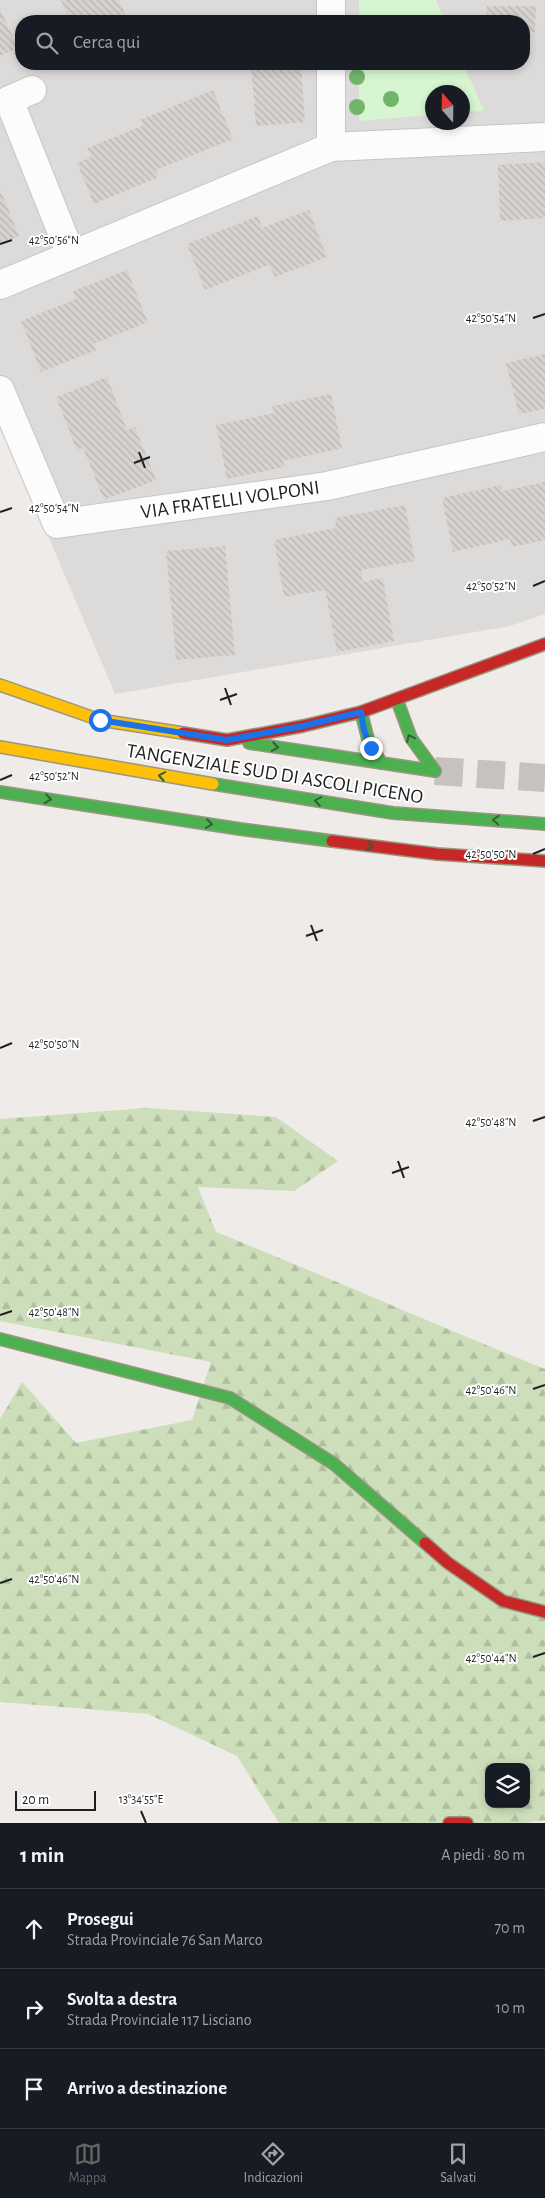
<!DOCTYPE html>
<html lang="it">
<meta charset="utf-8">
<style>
body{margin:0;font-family:"Alegreya Sans",sans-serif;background:#242831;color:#f1f3f6}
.controls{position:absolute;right:15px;bottom:15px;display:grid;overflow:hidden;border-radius:10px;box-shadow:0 2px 8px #0003}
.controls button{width:45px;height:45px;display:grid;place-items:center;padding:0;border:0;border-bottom:1px solid #363941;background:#171b24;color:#f1f3f6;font:25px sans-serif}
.compass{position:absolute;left:425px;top:85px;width:45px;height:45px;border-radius:50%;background:#171b24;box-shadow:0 2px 8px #0003;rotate:340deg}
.scale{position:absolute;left:15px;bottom:12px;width:81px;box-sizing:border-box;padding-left:5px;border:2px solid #1f1f1f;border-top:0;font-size:14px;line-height:18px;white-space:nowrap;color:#1f1f1f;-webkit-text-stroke:4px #fff;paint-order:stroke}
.stop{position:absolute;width:15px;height:15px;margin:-11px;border:4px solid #1a73e8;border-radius:50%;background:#fff}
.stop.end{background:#1a73e8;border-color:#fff;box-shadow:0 1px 5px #0008}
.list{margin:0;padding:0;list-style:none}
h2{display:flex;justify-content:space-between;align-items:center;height:65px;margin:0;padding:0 20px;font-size:21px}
h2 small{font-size:16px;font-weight:400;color:#9ea1a6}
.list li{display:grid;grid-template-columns:32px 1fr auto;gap:15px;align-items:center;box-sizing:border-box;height:80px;padding:0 20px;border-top:1px solid #363941}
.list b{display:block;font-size:19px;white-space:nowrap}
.list p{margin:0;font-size:16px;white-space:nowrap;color:#9ea1a6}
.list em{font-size:16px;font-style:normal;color:#9ea1a6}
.icon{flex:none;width:28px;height:28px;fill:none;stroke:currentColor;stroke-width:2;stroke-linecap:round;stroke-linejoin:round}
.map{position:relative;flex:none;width:545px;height:1823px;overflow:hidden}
.search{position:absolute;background:#171b24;box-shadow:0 2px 8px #0003;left:15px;right:15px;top:15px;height:55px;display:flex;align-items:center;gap:12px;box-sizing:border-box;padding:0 18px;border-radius:20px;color:#9ea1a6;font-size:19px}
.sheet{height:305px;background:#171b24}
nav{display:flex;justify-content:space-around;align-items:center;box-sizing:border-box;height:70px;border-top:1px solid #363941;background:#171b24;font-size:14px;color:#9ea1a6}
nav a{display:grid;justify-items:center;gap:2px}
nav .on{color:#676665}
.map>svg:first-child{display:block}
.residential{fill:#dddbd9;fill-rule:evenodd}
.forest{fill:url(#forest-firs);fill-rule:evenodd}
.park{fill:#d7f5d1}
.building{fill:url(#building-back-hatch)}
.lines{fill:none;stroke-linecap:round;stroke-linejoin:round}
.secondary-tunnel{stroke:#c5c2c0;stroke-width:28;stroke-dasharray:28 14;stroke-linecap:butt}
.street-casing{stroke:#c6c5c4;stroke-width:30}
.fast-casing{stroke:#99977f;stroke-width:14}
.slow-casing{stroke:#99977f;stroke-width:14}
.jam-casing{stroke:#99977f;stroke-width:14}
.street{stroke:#fcfcfc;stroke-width:28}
.fast{stroke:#4caf50;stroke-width:11}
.slow{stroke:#ffc107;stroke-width:11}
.jam{stroke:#c62828;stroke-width:11}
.tree{fill:#72b56a}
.oneway{stroke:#336035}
.route{stroke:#1a73e8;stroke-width:6}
.ticks{fill:none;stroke:#1f1f1f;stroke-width:2}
.labels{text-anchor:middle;stroke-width:4;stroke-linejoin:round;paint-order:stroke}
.street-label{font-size:20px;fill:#1f1f1f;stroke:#fff}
.ticks-label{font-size:12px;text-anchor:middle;fill:#1f1f1f;stroke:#fff;stroke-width:4;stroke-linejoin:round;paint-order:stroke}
</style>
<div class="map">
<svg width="545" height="1823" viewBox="0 0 545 1823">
<defs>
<pattern id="forest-firs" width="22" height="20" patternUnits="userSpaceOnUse" patternTransform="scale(1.25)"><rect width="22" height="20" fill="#cddebb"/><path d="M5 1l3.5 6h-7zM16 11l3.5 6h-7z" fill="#b0bea0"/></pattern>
<pattern id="building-back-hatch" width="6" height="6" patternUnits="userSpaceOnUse" patternTransform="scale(1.25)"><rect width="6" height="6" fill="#d6d3d1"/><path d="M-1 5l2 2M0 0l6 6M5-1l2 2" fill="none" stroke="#b7b5b3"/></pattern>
</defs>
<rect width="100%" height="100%" fill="#eeebe8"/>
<path class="residential" d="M0,0H545V614L510,626L115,694L0,422ZM21,21H524V64H21ZM432,92H462V122H432Z"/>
<path class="forest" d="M147,1108L276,1117L338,1161L294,1191L198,1187L216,1232C326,1276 435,1325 545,1369V1820L523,1823H279L237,1756L148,1714L0,1702V1419L22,1382L76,1443L192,1420L211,1362L0,1321V1119ZM489,1767H526V1804H489Z"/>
<g class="park">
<polygon points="359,0 436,0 445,21 359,21"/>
<polygon points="359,64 463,64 484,111 463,112 462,92 432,92 432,115 359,121"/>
</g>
<g class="building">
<polygon points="61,0 119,0 128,21 70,21"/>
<polygon points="487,6 536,6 535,32 524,32 524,21 486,21"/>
<polygon points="0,9 18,48 0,56"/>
<polygon points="234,64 247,64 247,65 234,66"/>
<polygon points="251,64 301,64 305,122 256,126"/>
<polygon points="213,90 233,139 156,170 159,177 94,204 77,163 91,157 87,148 142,126 140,120"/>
<polygon points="545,162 545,218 500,221 498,165"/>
<polygon points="0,189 19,236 0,243"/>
<polygon points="309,210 327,257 275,277 269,265 205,290 187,244 258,216 262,228"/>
<polygon points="127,270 148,322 93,344 96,350 41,372 21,321 76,299 73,291"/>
<polygon points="545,354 545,409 519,414 506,363"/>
<polygon points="107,377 127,430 135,427 156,480 104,500 83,448 77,450 56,397"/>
<polygon points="331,394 342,448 283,461 285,467 227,479 216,425 274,413 272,406"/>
<polygon points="545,482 545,540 512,547 510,539 453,552 442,498 501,485 502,491"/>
<polygon points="405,505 415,561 361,570 363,582 383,578 394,641 337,652 325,590 284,597 274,540 336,528 335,518"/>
<polygon points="225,546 235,655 176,660 166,551"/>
</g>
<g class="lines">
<polyline class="secondary-tunnel" points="435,771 545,778"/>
<defs>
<g id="street">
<polyline points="331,0 331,21"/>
<polyline points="331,64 331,147"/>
<polyline points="32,90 9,100 71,255"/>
<polyline points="0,285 331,147 545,137"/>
<polyline points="0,390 57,524 327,486 545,437"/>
</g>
<g id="fast">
<polyline points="397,700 411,738 435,771"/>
<polyline points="361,712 368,739 381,763"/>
<polyline points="249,743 435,771"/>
<polyline points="213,784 393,813 545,824"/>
<polyline points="0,792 240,829 332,841"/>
<polyline points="0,1339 230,1398 334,1464 425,1543"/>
</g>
<g id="slow">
<polyline points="0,685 100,720 183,733"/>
<polyline points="0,747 213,784"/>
</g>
<g id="jam">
<polyline points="183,733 227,740 303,726 361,712 545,644"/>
<polyline points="332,841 437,854 545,861"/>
<polyline points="425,1543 448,1563 503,1601 545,1612"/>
<polyline points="449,1823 467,1823"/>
</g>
</defs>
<use href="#street" class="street-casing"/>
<use href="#fast" class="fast-casing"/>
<use href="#slow" class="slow-casing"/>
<use href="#jam" class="jam-casing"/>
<use href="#street" class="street"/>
<use href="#fast" class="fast"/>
<use href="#slow" class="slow"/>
<use href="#jam" class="jam"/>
</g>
<g class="tree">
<circle cx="357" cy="77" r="8"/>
<circle cx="391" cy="99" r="8"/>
<circle cx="357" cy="107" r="8"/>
</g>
<defs><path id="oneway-chevron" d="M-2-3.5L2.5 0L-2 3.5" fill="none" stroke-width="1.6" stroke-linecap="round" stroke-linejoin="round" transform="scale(1.25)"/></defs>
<g class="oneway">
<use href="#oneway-chevron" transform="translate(410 738) rotate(-116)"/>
<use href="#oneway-chevron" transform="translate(275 747) rotate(9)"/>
<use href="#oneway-chevron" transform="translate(162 776) rotate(-170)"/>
<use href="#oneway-chevron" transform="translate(48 799) rotate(9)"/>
<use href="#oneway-chevron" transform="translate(318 801) rotate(-171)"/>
<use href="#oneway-chevron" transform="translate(496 820) rotate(-176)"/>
<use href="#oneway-chevron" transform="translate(209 824) rotate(9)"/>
<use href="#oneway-chevron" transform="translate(370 846) rotate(7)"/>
</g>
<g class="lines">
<polyline class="route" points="100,720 227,740 303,726 361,712 364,730 371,748"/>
</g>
<path class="ticks" d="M0,244L12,240M533,318L545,314M139,452L145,468M134,463L150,457M0,512L12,508M533,586L545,581M225,688L231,705M220,700L237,694M0,780L12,775M533,854L545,849M311,925L317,941M306,936L323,930M0,1048L12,1043M533,1121L545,1117M398,1161L404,1178M392,1173L409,1167M0,1315L12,1311M533,1389L545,1385M0,1583L12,1579M533,1657L545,1653M141,1811L146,1823"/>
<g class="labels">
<g class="street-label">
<text transform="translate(230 499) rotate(-8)" y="7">VIA FRATELLI VOLPONI</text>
<text transform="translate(275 773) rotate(9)" y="7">TANGENZIALE SUD DI ASCOLI PICENO</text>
</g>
</g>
<g class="ticks-label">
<text x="54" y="244">42°50'56"N</text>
<text x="491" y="322">42°50'54"N</text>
<text x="54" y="512">42°50'54"N</text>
<text x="491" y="590">42°50'52"N</text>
<text x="54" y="780">42°50'52"N</text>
<text x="491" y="858">42°50'50"N</text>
<text x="54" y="1048">42°50'50"N</text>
<text x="491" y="1126">42°50'48"N</text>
<text x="54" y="1316">42°50'48"N</text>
<text x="491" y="1394">42°50'46"N</text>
<text x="54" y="1583">42°50'46"N</text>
<text x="491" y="1662">42°50'44"N</text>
<text x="141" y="1803">13°34'55"E</text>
</g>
</svg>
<div class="controls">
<button><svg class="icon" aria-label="layers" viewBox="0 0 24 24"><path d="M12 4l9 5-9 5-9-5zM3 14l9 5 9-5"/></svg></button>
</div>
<svg class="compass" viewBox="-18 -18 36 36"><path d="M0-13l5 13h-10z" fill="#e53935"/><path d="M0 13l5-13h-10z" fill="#9ea1a6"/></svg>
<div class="scale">20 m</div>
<div class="stop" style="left:100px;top:720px"></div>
<div class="stop end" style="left:371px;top:748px"></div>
<div class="search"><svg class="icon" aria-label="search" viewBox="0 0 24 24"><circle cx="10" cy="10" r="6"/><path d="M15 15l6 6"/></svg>Cerca qui</div>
</div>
<section class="sheet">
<h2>1 min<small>A piedi · 80 m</small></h2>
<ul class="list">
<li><svg class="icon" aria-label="ahead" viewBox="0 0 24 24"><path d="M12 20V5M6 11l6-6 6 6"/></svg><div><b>Prosegui</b><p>Strada Provinciale 76 San Marco</p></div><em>70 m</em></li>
<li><svg class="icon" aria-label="right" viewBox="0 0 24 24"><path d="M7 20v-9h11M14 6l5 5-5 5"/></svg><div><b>Svolta a destra</b><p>Strada Provinciale 117 Lisciano</p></div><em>10 m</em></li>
<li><svg class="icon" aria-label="arrive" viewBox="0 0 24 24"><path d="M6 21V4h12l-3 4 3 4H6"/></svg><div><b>Arrivo a destinazione</b></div></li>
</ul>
</section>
<nav>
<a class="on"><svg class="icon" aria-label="map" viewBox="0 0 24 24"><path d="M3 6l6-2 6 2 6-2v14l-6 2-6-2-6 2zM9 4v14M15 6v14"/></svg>Mappa</a>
<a><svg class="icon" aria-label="directions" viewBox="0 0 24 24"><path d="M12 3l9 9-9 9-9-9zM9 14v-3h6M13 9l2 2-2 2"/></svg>Indicazioni</a>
<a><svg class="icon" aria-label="saved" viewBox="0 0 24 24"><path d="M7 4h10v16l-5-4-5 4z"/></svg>Salvati</a>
</nav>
